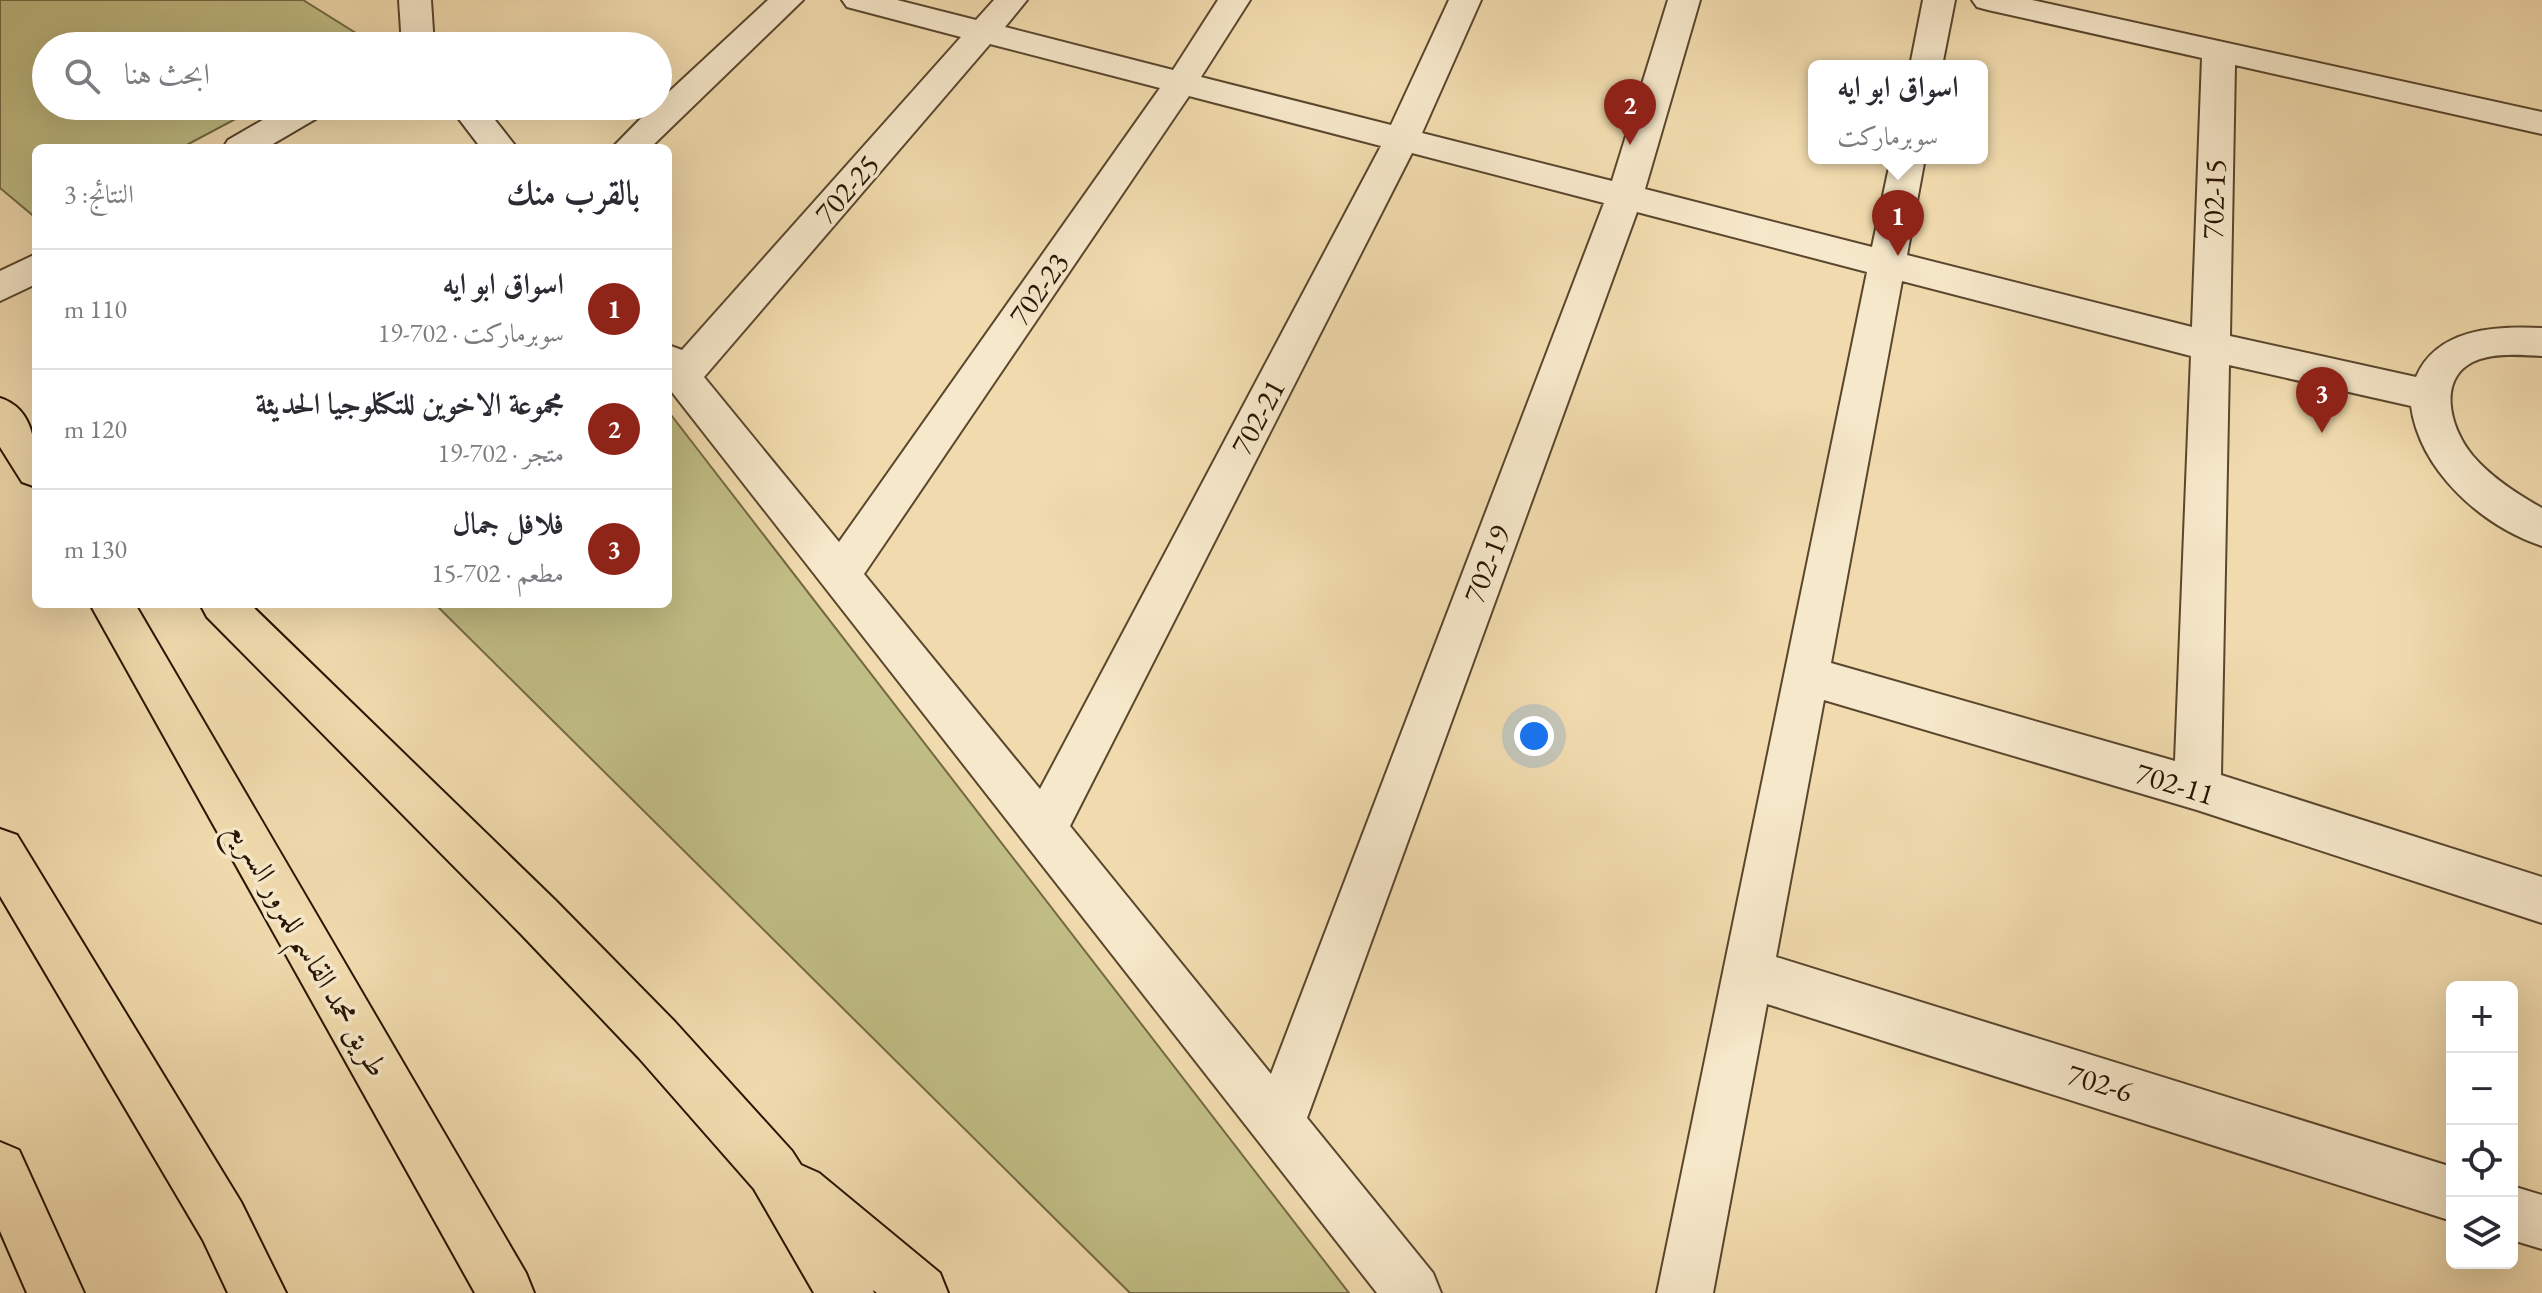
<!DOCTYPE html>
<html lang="ar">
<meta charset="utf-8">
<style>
body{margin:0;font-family:"EB Garamond",Amiri,serif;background:#f2f2f3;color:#2b2b33;direction:rtl}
.controls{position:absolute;right:24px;bottom:24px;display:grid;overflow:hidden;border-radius:12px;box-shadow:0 8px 32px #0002}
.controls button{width:72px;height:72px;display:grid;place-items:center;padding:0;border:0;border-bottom:2px solid #e1e1e2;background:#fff;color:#2b2b33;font:40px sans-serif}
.you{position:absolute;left:1534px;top:736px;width:28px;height:28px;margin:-20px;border:6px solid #fff;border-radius:50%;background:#1a73e8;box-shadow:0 0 0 12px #1a73e833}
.badge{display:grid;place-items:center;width:52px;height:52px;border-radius:50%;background:#8f2418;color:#fff;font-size:26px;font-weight:700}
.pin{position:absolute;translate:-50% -66px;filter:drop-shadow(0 2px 4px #0008)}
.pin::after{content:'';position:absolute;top:42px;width:28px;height:24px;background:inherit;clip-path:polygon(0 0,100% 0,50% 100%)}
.popup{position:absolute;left:1808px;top:60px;width:180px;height:104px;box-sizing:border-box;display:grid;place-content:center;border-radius:12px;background:#fff;filter:drop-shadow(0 2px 6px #0005);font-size:26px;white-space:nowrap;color:#7c7c81}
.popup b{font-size:30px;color:#2b2b33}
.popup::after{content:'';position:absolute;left:50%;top:100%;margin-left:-16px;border:16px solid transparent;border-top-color:#fff}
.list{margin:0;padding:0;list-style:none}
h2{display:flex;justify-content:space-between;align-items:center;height:104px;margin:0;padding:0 32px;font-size:34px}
h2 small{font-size:26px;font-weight:400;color:#7c7c81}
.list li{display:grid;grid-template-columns:52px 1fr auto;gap:24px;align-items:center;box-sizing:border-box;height:120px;padding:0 32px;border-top:2px solid #e1e1e2}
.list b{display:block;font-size:30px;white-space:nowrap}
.list p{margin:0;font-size:26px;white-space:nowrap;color:#7c7c81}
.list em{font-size:26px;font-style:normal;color:#7c7c81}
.icon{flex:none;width:44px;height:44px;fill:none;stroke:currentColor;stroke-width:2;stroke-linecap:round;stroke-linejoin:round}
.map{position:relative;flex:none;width:2542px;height:1293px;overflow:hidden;direction:ltr}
.search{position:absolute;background:#fff;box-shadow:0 8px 32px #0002;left:32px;top:32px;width:640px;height:88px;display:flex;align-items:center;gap:20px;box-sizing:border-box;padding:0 28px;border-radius:44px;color:#7c7c81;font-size:30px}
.panel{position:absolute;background:#fff;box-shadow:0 8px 32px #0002;left:32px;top:144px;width:640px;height:464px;border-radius:12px;direction:rtl}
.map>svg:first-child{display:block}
.green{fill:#c1be85;stroke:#746944;stroke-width:2}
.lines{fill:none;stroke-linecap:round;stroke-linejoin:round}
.street-casing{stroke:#5a462d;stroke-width:4}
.highway-casing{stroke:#271402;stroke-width:4}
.street{fill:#f6e8ca;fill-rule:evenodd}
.highway{fill:#f1dbae;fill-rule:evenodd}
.labels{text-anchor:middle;stroke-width:7;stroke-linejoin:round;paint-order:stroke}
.street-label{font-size:30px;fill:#271402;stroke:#f6e8ca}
</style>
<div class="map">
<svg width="2542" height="1293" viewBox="0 0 2542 1293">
<rect width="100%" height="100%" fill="#f1dbae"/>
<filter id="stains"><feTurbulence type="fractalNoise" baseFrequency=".0025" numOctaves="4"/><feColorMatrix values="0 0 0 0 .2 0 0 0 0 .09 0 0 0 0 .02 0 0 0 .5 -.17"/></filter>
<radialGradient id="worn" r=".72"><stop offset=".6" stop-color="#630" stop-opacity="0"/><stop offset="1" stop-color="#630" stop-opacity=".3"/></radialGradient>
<g class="green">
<polygon points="0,0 303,0 375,45 46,46 46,106 260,106 181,148 36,148 36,218 0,188"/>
<polygon points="668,411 1349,1293 1130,1293 435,604 668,604"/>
</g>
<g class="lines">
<defs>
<g id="street">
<polygon points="399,0 431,0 434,46 402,46"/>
<polygon points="768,0 803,0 650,148 612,148 653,106 658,106 658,102"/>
<path d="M842,0H897L976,20L994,0H1027L1005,27L1173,70L1218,0H1250L1201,77L1391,125L1449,0H1481L1422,133L1612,181L1668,0H1700L1645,189L1872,247L1891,158H1925L1907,255L2192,327L2202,58L1988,10L1977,7L1972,0H2032L2542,112V134L2235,65L2230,336L2416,377C2437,328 2495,326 2542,328V356C2522,355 2499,353 2480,359C2435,374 2449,428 2473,456C2492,478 2517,494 2542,508V546C2482,526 2420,471 2411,406L2229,365L2221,775L2542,877V923L2197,810L1824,700L1776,957L2452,1167V1221L1767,1004L1713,1293H1657L1867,272L1637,212L1307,1118L1433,1273L1441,1293H1377L668,387V345L682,350L961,37L847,7ZM990,44L1160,88L839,542L704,377ZM1189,96L1381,146L1040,789L864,574ZM1412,153L1604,203L1271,1074L1070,826ZM1902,281L2191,356L2175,761L1831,663Z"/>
<polygon points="1923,0 1955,0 1942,66 1910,66"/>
<polygon points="287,106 329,106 324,114 266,148 223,148 228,140"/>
<polygon points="449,106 484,106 517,148 481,148"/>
<polygon points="36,254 36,284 0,301 0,271"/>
<polygon points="2512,1186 2542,1195 2542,1249 2512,1240"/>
</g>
<g id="highway">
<path d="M0,398C38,410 36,454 36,487L22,482L0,447Z"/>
<polygon points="90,604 135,604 526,1273 534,1293 475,1293"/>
<polygon points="200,604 250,604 555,900 675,1022 792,1151 801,1165 819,1173 940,1273 948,1293 877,1293 873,1290 874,1293 814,1293 754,1189 639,1058 521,934 207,617"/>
<polygon points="0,829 17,835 241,1202 286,1293 228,1293 203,1240 0,896"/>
<polygon points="0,1142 19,1150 84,1293 27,1293 0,1231"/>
</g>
</defs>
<use href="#street" class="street-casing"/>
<use href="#highway" class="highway-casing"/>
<use href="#street" class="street"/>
<use href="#highway" class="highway"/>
</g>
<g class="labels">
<g class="street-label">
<text transform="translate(847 189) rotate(-49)" y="10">702-25</text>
<text transform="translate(2214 199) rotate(-88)" y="10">702-15</text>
<text transform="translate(1039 289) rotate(-55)" y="10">702-23</text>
<text transform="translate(1258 417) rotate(-62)" y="10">702-21</text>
<text transform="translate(1487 564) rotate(-69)" y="10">702-19</text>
<text transform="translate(2175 784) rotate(17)" y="10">702-11</text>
<text transform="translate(308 949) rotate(60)" y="10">طريق محمد القاسم للمرور السريع</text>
<text transform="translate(2100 1083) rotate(17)" y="10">702-6</text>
</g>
</g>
<rect width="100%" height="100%" filter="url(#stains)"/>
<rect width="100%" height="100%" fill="url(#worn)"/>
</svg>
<div class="controls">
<button>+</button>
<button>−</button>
<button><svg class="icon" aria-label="locate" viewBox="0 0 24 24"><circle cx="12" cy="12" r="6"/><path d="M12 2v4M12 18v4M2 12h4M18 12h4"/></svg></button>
<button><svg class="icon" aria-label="layers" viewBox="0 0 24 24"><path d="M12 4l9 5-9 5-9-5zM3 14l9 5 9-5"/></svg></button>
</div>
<div class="you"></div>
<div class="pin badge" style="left:1898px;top:256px">1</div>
<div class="popup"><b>اسواق ابو ايه</b>سوبرماركت</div>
<div class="pin badge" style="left:1630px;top:145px">2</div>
<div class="pin badge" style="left:2322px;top:433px">3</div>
<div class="search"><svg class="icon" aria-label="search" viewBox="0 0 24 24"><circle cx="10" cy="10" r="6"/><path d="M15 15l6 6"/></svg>ابحث هنا</div>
<section class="panel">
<h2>بالقرب منك<small>النتائج: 3</small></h2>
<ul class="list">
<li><span class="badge">1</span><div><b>اسواق ابو ايه</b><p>سوبرماركت · 702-19</p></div><em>110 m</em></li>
<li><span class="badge">2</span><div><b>مجموعة الاخوين للتكنلوجيا الحديثة</b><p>متجر · 702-19</p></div><em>120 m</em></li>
<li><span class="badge">3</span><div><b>فلافل جمال</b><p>مطعم · 702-15</p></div><em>130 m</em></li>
</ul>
</section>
</div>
